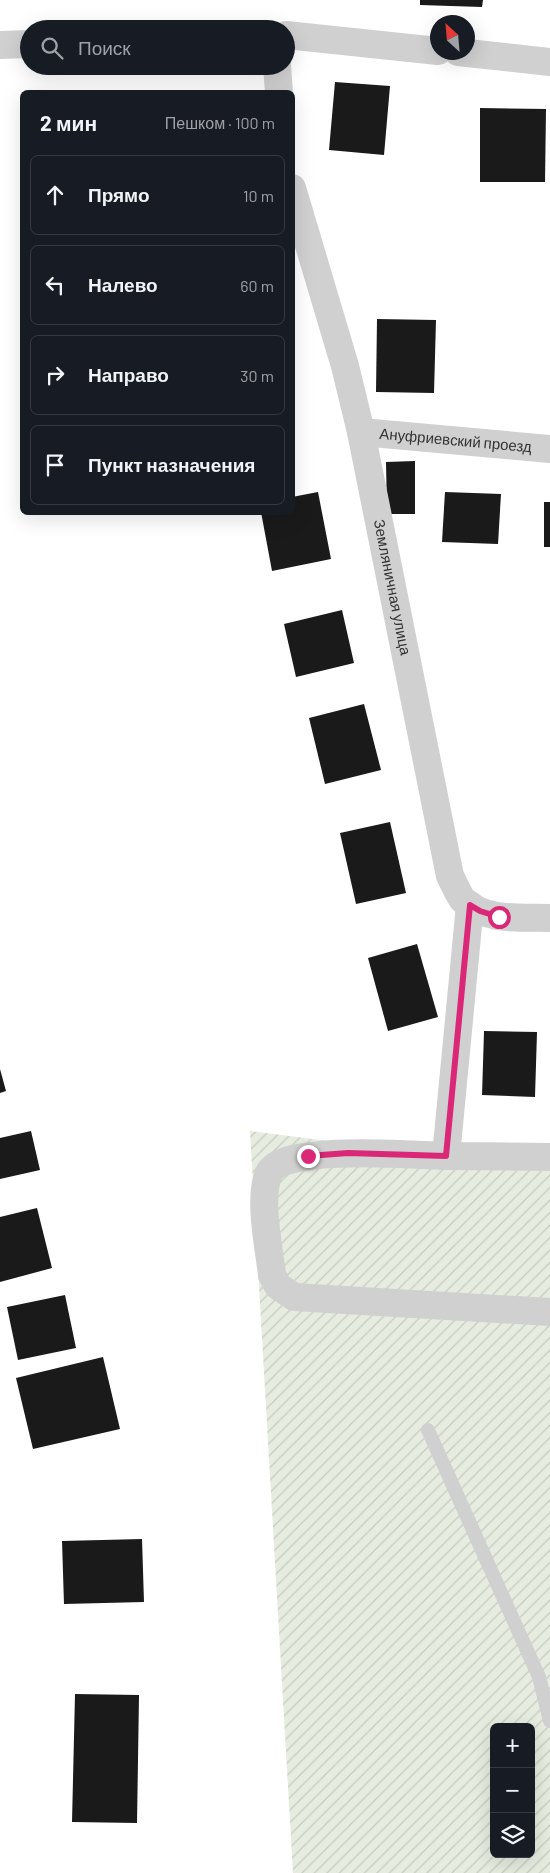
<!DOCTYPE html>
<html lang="ru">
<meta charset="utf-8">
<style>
body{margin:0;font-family:Barlow,sans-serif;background:#20242c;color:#f1f3f6}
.controls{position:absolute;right:15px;bottom:15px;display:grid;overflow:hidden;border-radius:8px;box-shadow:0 5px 20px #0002}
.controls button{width:45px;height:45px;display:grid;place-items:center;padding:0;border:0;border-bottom:1px solid #363941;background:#171b24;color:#f1f3f6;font:25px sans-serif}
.compass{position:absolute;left:430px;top:15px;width:45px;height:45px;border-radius:50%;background:#171b24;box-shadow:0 5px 20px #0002;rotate:334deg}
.stop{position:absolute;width:15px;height:15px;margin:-11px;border:4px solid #db2777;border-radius:50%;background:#fff}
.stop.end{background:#db2777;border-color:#fff;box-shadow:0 1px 5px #0008}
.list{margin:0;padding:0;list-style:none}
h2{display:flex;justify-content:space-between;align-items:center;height:65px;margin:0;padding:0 20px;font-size:21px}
h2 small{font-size:16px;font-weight:400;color:#9ea1a6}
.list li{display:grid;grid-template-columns:32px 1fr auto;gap:15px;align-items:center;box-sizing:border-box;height:80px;margin:0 10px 10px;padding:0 10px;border:1px solid #363941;border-radius:8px}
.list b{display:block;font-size:19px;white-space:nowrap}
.list em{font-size:16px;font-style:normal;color:#9ea1a6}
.icon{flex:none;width:28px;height:28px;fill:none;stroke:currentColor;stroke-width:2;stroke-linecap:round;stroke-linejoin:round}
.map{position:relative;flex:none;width:550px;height:1873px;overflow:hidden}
.search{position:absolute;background:#171b24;box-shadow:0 5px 20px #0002;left:20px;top:20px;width:275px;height:55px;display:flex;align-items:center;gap:12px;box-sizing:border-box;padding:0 18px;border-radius:28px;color:#9ea1a6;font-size:19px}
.panel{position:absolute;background:#171b24;box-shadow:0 5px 20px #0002;left:20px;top:90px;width:275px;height:425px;border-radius:8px}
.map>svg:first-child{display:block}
.garden{fill:url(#garden-furrows);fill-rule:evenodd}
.building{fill:#1a1a1a}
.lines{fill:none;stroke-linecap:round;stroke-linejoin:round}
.lane{stroke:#d0d0d0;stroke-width:14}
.street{stroke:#d0d0d0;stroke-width:28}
.route{stroke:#db2777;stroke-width:6}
.labels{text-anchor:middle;stroke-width:5;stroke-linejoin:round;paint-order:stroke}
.street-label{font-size:15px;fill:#333;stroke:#fff}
</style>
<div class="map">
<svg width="550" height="1873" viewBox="0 0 550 1873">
<defs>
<pattern id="garden-furrows" width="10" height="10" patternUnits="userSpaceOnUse" patternTransform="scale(1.25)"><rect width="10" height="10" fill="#e6ecdf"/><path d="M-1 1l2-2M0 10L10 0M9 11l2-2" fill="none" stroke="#c6cbc0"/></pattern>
</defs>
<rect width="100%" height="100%" fill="#fff"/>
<path class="garden" d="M250,1131L446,1156L550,1157V1873H293ZM494,1727H531V1854H494Z"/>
<g class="building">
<polygon points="420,0 483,0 482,7 420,5"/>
<polygon points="335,82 390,86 384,155 329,150"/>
<polygon points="480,108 546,109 545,182 480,182"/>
<polygon points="377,319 436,320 434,393 376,392"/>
<polygon points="415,461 415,514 387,514 386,462"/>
<polygon points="318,492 331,559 272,571 261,512 292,512 292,497"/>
<polygon points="445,492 501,494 498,544 442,542"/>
<rect x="544" y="502" width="6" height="45"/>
<polygon points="342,610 354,663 296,677 284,624"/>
<polygon points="364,704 381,770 325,784 309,718"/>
<polygon points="390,822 406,893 356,904 340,833"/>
<polygon points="417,944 438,1017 388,1031 368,958"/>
<polygon points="484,1031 537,1032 535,1097 482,1095"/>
<polygon points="0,1069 6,1091 0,1093"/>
<polygon points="31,1131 40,1170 0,1179 0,1138"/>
<polygon points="37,1208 52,1268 0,1282 0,1217"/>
<polygon points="65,1295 76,1348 18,1360 7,1307"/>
<polygon points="103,1357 120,1429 33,1449 16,1378"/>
<polygon points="142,1539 144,1602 64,1604 62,1541"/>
<polygon points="75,1694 139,1695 137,1823 72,1822"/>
</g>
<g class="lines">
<polyline class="lane" points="428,1430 539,1677 550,1721"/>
<g class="street">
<polyline points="286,35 438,51"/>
<polyline points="0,45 29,44"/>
<polyline points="458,52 550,62"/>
<polyline points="277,66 279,92"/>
<path id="s1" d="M292,188L345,366L361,432L450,876C454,883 458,894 463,900C486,922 521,917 550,918"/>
<path id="s2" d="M361,432L550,449"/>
<polyline points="470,905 446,1156 550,1157"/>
<path d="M446,1156C415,1155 282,1144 269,1173C258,1197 269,1248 272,1275L278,1286L294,1297L550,1312"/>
</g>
</g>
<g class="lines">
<polyline class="route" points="308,1156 348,1153 446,1156 470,905 480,911 499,917"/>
</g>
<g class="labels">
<g class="street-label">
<text dy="5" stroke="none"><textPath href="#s2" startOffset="95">Ануфриевский проезд</textPath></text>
<text dy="5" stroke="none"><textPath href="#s1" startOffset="412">Земляничная улица</textPath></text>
</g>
</g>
</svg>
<div class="controls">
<button>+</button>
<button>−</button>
<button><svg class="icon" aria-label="layers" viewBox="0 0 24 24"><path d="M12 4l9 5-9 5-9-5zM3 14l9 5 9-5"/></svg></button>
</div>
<svg class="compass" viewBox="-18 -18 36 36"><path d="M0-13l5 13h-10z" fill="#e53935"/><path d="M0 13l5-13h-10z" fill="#9ea1a6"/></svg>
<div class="stop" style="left:499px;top:917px"></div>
<div class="stop end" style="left:308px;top:1156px"></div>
<div class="search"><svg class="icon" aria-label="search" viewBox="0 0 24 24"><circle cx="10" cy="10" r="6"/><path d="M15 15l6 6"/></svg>Поиск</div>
<section class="panel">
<h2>2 мин<small>Пешком · 100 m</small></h2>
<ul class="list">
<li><svg class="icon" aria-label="ahead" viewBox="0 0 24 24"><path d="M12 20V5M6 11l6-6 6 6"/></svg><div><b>Прямо</b></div><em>10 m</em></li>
<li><svg class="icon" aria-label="left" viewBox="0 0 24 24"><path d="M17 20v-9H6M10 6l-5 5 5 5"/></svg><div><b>Налево</b></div><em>60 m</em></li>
<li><svg class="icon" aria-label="right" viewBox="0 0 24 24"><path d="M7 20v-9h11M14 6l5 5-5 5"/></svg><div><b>Направо</b></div><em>30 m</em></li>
<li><svg class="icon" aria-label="arrive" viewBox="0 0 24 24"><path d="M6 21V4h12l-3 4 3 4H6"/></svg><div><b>Пункт назначения</b></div></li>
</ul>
</section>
</div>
